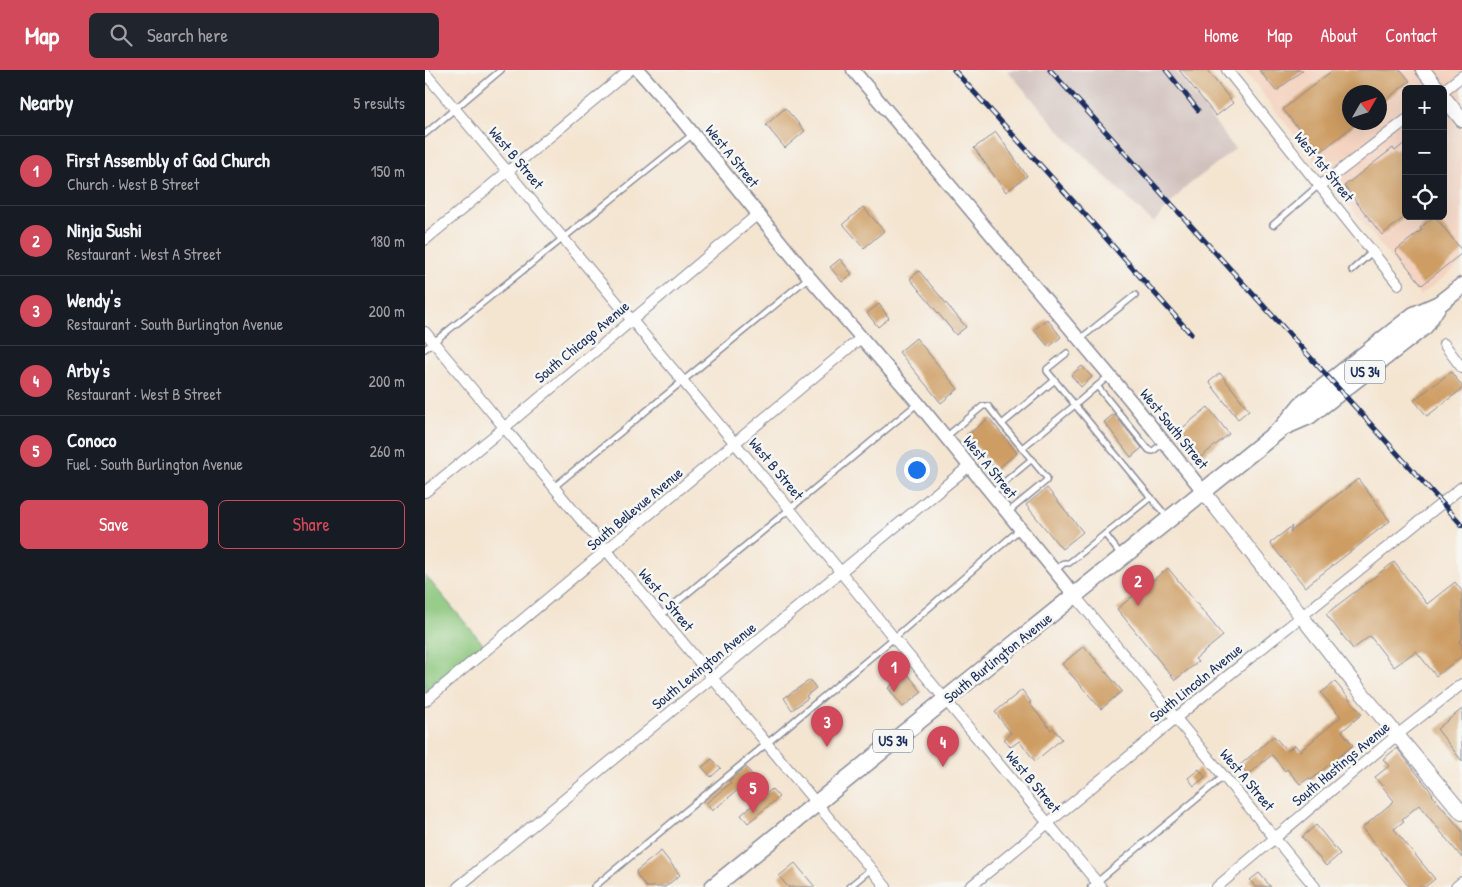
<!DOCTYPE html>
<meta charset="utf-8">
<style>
body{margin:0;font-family:"Patrick Hand",sans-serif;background:#20242c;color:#f1f3f6}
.controls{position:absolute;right:15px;top:15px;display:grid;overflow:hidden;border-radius:8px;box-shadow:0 5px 20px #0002}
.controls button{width:45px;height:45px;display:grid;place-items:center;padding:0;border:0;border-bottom:1px solid #363941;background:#171b24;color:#f1f3f6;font:25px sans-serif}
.compass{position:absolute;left:917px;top:15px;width:45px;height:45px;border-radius:50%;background:#171b24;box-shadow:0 5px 20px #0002;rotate:51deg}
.you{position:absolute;left:491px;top:399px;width:18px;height:18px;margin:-12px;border:4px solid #fff;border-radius:50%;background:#1a73e8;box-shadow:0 0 0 8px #1a73e833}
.badge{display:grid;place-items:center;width:32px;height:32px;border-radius:50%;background:#d1495b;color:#fff;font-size:16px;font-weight:700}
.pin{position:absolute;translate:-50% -41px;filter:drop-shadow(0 1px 2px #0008)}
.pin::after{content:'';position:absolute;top:26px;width:18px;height:15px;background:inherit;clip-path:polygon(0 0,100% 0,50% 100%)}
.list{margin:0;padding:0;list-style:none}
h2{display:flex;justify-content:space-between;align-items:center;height:65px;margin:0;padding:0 20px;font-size:21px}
h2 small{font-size:16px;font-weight:400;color:#9ea1a6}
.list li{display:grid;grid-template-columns:32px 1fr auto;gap:15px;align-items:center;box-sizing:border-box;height:70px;padding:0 20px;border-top:1px solid #363941}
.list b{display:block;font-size:19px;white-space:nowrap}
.list p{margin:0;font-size:16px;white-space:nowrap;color:#9ea1a6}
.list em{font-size:16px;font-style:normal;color:#9ea1a6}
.actions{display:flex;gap:10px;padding:15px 20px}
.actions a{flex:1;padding:11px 0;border:1px solid #d1495b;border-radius:8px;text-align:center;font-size:18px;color:#d1495b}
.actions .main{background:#d1495b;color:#fff}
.icon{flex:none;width:28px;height:28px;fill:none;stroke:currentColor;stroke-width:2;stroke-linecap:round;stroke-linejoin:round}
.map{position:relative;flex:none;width:1037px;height:817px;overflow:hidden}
header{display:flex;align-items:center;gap:30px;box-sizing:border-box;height:70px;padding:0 25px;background:#d1495b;color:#fff}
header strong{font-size:24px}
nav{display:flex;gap:28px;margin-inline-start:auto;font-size:18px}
.search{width:350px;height:45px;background:#20242c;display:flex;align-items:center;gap:12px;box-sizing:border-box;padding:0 18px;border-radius:8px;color:#9ea1a6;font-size:19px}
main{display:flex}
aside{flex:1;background:#171b24}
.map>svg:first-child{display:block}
.built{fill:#f4d3c0;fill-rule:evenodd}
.industrial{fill:#d0c0bc}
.green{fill:#8ac67c;stroke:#527a6d}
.building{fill:#ce9d64}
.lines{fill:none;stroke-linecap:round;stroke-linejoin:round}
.service-casing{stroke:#888a98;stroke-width:8}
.minor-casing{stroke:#888a98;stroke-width:12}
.tertiary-casing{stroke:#888a98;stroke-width:15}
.secondary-casing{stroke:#888a98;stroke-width:16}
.trunk-casing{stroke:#888a98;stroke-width:19}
.service{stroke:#fff;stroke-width:5}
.minor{stroke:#fff;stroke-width:10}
.tertiary{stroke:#fff;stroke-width:12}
.secondary{stroke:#fff;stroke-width:14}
.trunk{stroke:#fff;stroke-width:16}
.rail-casing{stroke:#1b2f5e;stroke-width:5}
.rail{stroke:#f6f6f2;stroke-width:3;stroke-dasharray:9;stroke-linecap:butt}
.labels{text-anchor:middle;stroke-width:5;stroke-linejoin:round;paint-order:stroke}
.shield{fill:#f6f6f2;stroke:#5d6b8a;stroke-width:1}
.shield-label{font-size:14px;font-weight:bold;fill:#1b2f5e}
.street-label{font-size:15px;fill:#1b2f5e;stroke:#f6f6f2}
</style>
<header>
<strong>Map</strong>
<div class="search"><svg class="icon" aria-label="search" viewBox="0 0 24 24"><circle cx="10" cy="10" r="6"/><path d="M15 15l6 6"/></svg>Search here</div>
<nav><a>Home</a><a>Map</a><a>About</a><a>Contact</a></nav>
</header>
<main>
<aside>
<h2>Nearby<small>5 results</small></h2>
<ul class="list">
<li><span class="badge">1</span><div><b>First Assembly of God Church</b><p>Church · West B Street</p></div><em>150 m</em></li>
<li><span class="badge">2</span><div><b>Ninja Sushi</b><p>Restaurant · West A Street</p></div><em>180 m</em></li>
<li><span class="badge">3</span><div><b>Wendy's</b><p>Restaurant · South Burlington Avenue</p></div><em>200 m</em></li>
<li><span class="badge">4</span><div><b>Arby's</b><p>Restaurant · West B Street</p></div><em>200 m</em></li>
<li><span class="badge">5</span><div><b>Conoco</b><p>Fuel · South Burlington Avenue</p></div><em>260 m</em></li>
</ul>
<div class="actions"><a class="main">Save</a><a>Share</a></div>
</aside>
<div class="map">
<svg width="1037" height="817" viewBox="0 0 1037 817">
<rect width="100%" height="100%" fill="#f6f6f2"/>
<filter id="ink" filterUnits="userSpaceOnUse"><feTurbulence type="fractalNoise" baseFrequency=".02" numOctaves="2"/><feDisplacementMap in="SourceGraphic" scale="10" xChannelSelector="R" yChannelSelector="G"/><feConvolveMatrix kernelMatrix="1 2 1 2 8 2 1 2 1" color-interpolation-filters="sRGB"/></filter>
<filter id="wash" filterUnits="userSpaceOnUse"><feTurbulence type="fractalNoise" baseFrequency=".0096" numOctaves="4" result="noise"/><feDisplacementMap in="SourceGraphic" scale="20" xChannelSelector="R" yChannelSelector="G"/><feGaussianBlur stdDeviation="1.12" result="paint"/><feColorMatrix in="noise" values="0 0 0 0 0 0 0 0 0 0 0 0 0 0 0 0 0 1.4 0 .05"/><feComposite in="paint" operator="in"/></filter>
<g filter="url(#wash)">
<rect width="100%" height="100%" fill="#f4e5d1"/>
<path class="built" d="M819,0H1037V193L995,226ZM981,19H1018V146H981ZM924,22H954V52H924Z"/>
<polygon class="industrial" points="582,0 750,0 810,79 760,118 728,153 641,68"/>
<polygon class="green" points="0,505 59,575 0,623"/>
<g id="blocks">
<g class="building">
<polygon points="754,0 782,0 808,33 791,46"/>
<polygon points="834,0 878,0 851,21"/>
<polygon points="908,0 976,0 985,11 954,35 954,22 924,22 924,52 933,52 893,84 858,39"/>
<polygon points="360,38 380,61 360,78 341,55"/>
<polygon points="571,62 602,106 581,122 549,78"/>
<polygon points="981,72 981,146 957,165 919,116 968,78 970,81"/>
<polygon points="438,137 459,161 439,178 418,154"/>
<polygon points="1010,146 1037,181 1037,183 997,215 970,181 997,160 995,158"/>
<polygon points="415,189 427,204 417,212 405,197"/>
<polygon points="494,201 541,257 531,265 485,209"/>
<polygon points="454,234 464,248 453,257 442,243"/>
<polygon points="622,249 636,267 624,277 609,260"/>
<polygon points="491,268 533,319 516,333 474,282"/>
<polygon points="657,296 667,307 656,317 646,305"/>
<polygon points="1026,302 1037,316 1037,319 1002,346 989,330"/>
<polygon points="795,303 824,340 813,349 784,312"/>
<polygon points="783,337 804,364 776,387 755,360"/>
<polygon points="689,344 717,378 706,387 679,352"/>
<polygon points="564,348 592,383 571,400 542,365"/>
<polygon points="933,409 965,451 880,517 845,473 867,456 865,462"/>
<polygon points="622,418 658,462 637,479 601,435"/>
<polygon points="969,492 1002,534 1030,512 1037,521 1037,569 1034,571 1037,576 1037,586 1011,606 991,581 969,597 945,566 928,579 901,544"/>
<polygon points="743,498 798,566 770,589 773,592 750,610 692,539"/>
<polygon points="659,576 697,621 676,639 637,594"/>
<polygon points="482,603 497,622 478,637 463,618"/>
<polygon points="385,610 391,618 381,626 383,628 367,640 359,628"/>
<polygon points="910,612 937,644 917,661 928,675 886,710 884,708 875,714 862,699 860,701 847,685 822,705 815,695 849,666 862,681 870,675 875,681 916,647 896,623"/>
<polygon points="597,620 606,632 604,633 626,660 628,658 637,669 610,691 594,671 586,677 579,669 586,663 570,642"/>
<polygon points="1037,639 1037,691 1012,659"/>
<polygon points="972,678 1008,724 1007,725 1037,761 1037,788 994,735 977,749 979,751 969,759 1010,809 1000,817 984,817 937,758 969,731 950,707 964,696 958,689"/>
<polygon points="287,689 296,698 286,707 277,697"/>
<polygon points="321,697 329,707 287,741 281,733 306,713 304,711"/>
<polygon points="774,699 780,707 769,716 763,708"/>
<polygon points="347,719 354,727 323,753 316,745"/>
<polygon points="891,755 915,784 901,796 877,767"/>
<polygon points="236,781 255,805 240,817 221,817 212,805 211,801"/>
<polygon points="370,793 390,817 363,817 354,806"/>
<polygon points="834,803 846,817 830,817 825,810"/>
</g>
</g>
</g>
<g filter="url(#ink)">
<use href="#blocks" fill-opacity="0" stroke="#888a98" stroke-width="1"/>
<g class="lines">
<defs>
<g id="service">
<polyline points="0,64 76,0"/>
<polyline points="848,155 894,115"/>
<polyline points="927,200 947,182"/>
<polyline points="655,269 710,225"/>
<polyline points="0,279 268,64"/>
<polyline points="685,305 650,335 742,447"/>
<polyline points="672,316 724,380 728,381 738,373"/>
<polyline points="522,366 558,336 563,336 577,354"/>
<polyline points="597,378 577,354 630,310"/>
<polyline points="129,417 384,207"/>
<polyline points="566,423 607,389"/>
<polyline points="582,443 621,411 622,408 597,378 650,335 622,301 622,299 642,283"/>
<polyline points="696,485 680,464 726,427"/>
<polyline points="631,500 639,493 644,493 680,464"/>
<polyline points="235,546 492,334"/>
<polyline points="169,817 469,568 594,460"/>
<polyline points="424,817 446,799"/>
<polyline points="666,817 798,707"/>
</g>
<g id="minor">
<polyline points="802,0 973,214"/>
<polyline points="0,3 364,438 469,568 676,817"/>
<polyline points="1018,21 1037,6"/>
<polyline points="895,116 981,50"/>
<polyline points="0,170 205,0"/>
<polyline points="0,262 461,817"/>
<polyline points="1019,274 1037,298"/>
<polyline points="0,422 80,357 333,144"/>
<polyline points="650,526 890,817"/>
<polyline points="0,631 437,267"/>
<polyline points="33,817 543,397"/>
<polyline points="545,817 774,629 1037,417"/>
<polyline points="792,817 972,665 1037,614"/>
<polyline points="1031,817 1037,812"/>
</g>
<g id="tertiary">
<polyline points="213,0 257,50 384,207 493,333 650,526"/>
<polyline points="428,0 706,331 778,421"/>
</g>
<g id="secondary">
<polyline points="998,0 1013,19"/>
<polyline points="1018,26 1037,50"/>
<polyline points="778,421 932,617 1037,743"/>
</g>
<g id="trunk">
<polyline points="861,356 884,346 1000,256 1014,234"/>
<polyline points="288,817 857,358 876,335 989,245 1014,234 1037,216"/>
</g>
</defs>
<use href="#service" class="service-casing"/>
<use href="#minor" class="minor-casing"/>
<use href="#tertiary" class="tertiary-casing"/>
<use href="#secondary" class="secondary-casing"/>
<use href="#trunk" class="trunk-casing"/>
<use href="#service" class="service"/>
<use href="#minor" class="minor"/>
<use href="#tertiary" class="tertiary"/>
<use href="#secondary" class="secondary"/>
<use href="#trunk" class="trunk"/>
<defs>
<g id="rail">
<polyline points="529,0 648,131 766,264"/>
<polyline points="625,0 1037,455"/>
<polyline points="741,0 773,40"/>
</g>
</defs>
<use href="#rail" class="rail-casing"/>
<use href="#rail" class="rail"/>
</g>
</g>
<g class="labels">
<g class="shield">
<rect x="920" y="290.5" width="40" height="23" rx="4"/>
<rect x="448" y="659.5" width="40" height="23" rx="4"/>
</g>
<g class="shield-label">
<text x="940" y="307">US 34</text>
<text x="468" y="676">US 34</text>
</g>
<g class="street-label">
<text transform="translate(307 86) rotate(51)" y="5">West A Street</text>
<text transform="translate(91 88) rotate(50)" y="5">West B Street</text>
<text transform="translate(899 97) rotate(51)" y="5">West 1st Street</text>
<text transform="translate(157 272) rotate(-40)" y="5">South Chicago Avenue</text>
<text transform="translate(749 359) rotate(51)" y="5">West South Street</text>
<text transform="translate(565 397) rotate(51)" y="5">West A Street</text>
<text transform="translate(351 399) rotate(50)" y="5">West B Street</text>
<text transform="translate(210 439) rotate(-40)" y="5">South Bellevue Avenue</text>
<text transform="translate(241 530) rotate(50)" y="5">West C Street</text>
<text transform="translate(573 588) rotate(-39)" y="5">South Burlington Avenue</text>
<text transform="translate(279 596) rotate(-39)" y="5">South Lexington Avenue</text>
<text transform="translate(771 613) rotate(-39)" y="5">South Lincoln Avenue</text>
<text transform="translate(916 694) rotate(-40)" y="5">South Hastings Avenue</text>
<text transform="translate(822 710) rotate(50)" y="5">West A Street</text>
<text transform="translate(608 712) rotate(50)" y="5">West B Street</text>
</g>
</g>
</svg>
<div class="controls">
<button>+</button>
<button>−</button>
<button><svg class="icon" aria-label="locate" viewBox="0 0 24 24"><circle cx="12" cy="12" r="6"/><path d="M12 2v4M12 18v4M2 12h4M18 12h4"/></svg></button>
</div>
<svg class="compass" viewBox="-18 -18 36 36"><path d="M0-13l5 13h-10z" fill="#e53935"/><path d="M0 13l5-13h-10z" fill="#9ea1a6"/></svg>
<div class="you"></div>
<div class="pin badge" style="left:469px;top:622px">1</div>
<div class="pin badge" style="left:713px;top:536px">2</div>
<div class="pin badge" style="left:402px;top:677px">3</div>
<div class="pin badge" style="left:518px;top:697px">4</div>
<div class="pin badge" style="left:328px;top:743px">5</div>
</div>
</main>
